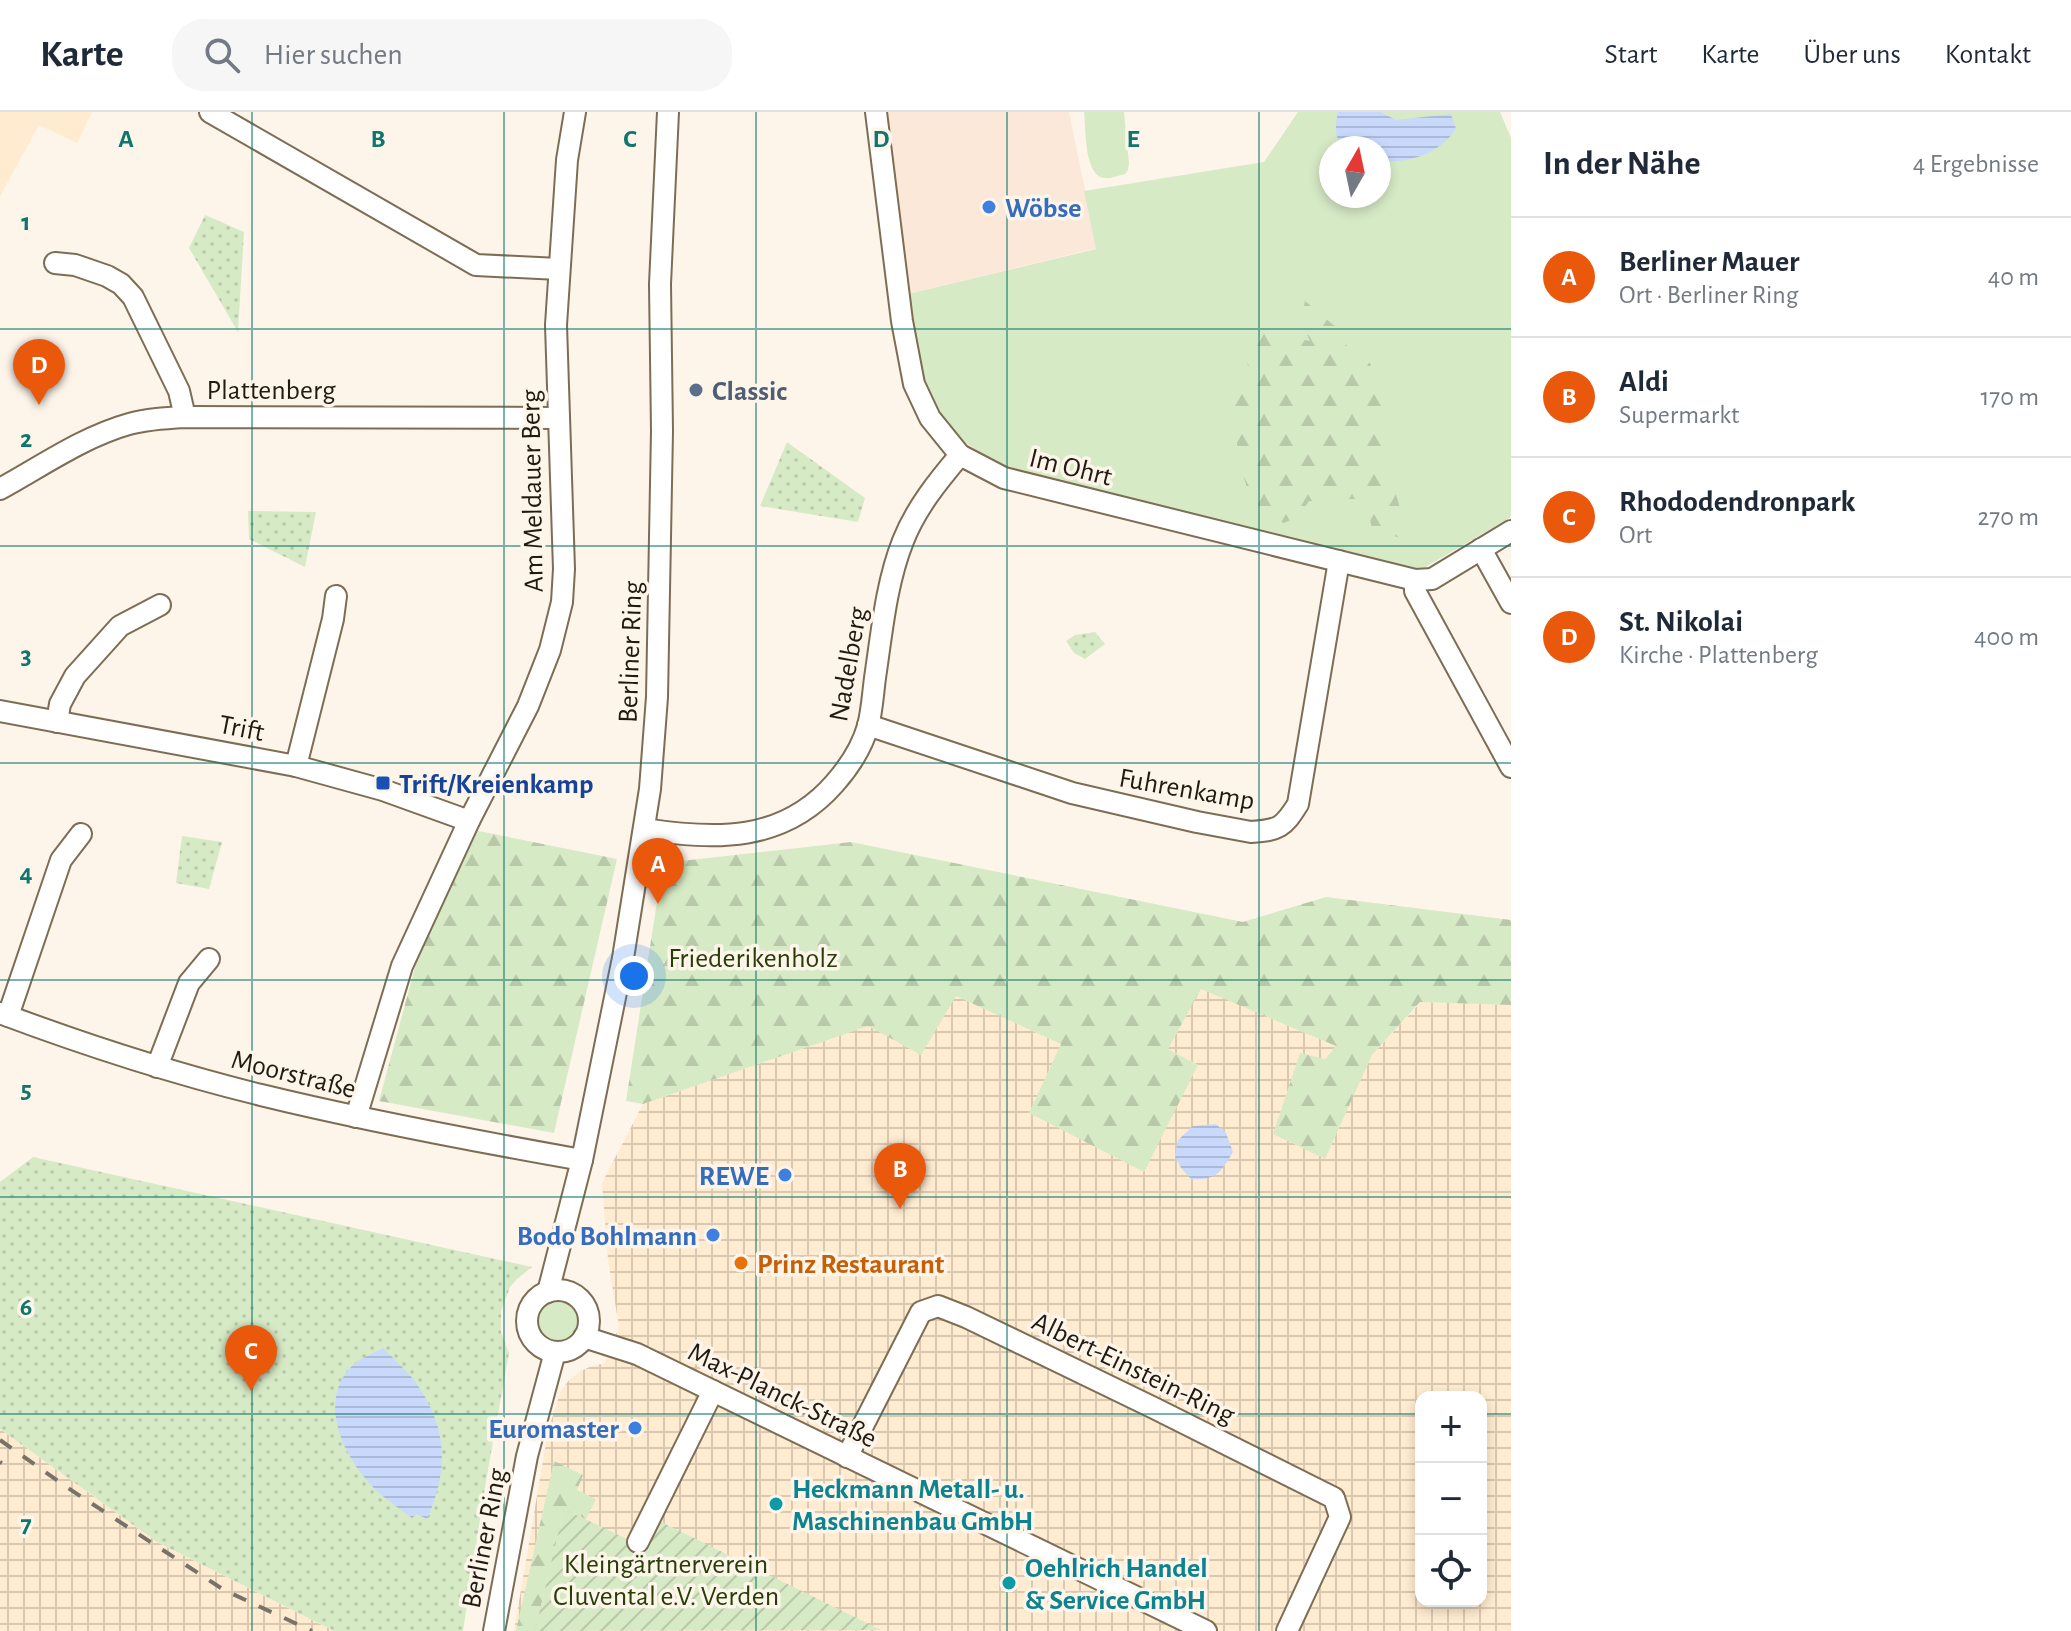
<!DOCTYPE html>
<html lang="de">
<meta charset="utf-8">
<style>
body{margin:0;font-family:"Alegreya Sans",sans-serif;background:#f6f6f7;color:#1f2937}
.controls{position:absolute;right:24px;bottom:24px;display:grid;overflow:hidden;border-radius:16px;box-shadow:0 4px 12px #0003}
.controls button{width:72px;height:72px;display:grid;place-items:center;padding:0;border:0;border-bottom:2px solid #e0e1e3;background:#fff;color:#1f2937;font:40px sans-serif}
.compass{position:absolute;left:1319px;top:24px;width:72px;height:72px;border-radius:50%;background:#fff;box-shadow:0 4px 12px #0003;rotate:9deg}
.you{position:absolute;left:634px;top:864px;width:28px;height:28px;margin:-20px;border:6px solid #fff;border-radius:50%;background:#1a73e8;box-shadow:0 0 0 12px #1a73e833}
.badge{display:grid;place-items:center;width:52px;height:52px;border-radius:50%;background:#ea580c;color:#fff;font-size:26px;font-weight:700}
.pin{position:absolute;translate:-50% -66px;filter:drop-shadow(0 2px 4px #0008)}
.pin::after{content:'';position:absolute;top:42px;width:28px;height:24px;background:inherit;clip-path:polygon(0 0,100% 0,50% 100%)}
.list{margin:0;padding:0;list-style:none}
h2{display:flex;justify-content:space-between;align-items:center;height:104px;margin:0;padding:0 32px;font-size:34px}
h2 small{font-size:26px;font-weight:400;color:#747a83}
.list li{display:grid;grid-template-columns:52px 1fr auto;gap:24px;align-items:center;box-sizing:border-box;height:120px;padding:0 32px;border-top:2px solid #e0e1e3}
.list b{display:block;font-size:30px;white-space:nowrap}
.list p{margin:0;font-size:26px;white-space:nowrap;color:#747a83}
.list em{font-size:26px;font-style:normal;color:#747a83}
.icon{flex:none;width:44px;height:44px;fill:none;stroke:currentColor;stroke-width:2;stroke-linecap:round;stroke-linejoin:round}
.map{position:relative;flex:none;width:1511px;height:1519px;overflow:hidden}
header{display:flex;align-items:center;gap:48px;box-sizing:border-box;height:112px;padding:0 40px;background:#fff;border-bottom:2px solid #e0e1e3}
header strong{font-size:38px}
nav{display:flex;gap:44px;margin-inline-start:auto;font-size:28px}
.search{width:560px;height:72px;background:#f6f6f7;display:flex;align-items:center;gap:20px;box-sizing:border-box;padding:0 28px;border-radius:32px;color:#747a83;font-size:30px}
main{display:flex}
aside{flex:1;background:#fff}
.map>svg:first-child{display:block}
.commercial{fill:#fce8d8}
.industrial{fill:url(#industrial-grid);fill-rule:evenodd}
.built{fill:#ffebd0}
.grass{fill:#d7eac6;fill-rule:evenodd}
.forest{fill:url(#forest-firs)}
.park{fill:url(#park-dots)}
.garden{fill:url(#garden-furrows)}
.water{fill:url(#water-rules)}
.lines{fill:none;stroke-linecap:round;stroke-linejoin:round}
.minor-casing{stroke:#7e6d55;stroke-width:24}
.minor{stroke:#fff;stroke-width:20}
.rail{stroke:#797268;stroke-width:4;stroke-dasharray:14 14;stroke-linecap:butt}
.grid{fill:none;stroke:#0f766e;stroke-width:2;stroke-opacity:0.55}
.shop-dot{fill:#3f7fe0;stroke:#fdf5ea;stroke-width:3}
.service-dot{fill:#5c6f8a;stroke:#fdf5ea;stroke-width:3}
.transit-dot{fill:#1a4fb4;stroke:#fdf5ea;stroke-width:3}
.food-dot{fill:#e8710a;stroke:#fdf5ea;stroke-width:3}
.culture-dot{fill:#0f9aa8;stroke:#fdf5ea;stroke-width:3}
.labels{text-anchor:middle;stroke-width:7;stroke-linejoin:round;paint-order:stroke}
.shop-label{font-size:28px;font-weight:bold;fill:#366cbe;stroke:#fdf5ea;text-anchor:end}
.street-label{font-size:28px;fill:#211a11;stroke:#fdf5ea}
.service-label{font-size:28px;font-weight:bold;fill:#4e5e75;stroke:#fdf5ea;text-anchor:start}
.transit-label{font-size:28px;font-weight:bold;fill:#164399;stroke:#fdf5ea;text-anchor:start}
.park-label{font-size:28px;fill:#273e08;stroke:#fdf5ea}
.food-label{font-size:28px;font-weight:bold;fill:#c56008;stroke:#fdf5ea;text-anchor:start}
.culture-label{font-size:28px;font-weight:bold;fill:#0d838f;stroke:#fdf5ea;text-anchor:start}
.grid-label{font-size:26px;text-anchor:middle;font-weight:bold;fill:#0f766e;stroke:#fdf5ea;stroke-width:7;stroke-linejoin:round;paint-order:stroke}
</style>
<header>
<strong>Karte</strong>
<div class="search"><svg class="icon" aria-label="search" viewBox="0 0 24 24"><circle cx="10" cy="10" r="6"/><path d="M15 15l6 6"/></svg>Hier suchen</div>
<nav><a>Start</a><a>Karte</a><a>Über uns</a><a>Kontakt</a></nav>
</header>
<main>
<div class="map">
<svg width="1511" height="1519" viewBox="0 0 1511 1519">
<defs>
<pattern id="industrial-grid" width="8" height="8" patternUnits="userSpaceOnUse" patternTransform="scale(2)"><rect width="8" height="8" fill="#ffebd0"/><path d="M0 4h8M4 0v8" fill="none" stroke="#dac9b2"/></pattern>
<pattern id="forest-firs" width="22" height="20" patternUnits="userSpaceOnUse" patternTransform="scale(2)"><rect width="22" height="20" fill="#d7eac6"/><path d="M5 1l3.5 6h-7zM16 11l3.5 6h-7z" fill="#b8c8a9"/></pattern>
<pattern id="park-dots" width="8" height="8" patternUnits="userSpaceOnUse" patternTransform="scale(2)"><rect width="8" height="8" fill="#d7eac6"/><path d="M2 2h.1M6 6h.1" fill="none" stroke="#b8c8a9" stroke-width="1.8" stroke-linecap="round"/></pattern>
<pattern id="garden-furrows" width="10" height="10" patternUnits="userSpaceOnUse" patternTransform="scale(2)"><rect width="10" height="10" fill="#d7eac6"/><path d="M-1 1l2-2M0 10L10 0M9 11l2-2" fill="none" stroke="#b8c8a9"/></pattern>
<pattern id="water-rules" width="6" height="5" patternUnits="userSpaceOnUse" patternTransform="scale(2)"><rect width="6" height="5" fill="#c8d9fc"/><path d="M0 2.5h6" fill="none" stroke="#acbad7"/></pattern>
</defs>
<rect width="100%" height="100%" fill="#fdf5ea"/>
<polygon class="commercial" points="886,0 1069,0 1097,136 908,182"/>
<g class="industrial">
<path d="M1201,876L1336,934L1325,947L1324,1047L1372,943L1421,890L1511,893V1519H514L548,1319L560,1281L569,1268L581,1259L594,1253L604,1252L619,1215L608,1148L602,1071L643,992L955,883L1061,932L1198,953L1168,937ZM1421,1285H1481V1489H1421Z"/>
<polygon points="0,1317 157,1430 334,1519 0,1519"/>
</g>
<polygon class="built" points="0,0 92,0 77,31 39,13 0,84"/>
<g class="grass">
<path d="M1084,0H1124L1129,51L1128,58L1125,62C1119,63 1111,67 1105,66C1084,65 1086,16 1084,0Z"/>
<path d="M1298,0H1500L1511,26V405L1417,460L1006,358L948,319L917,265L908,182L1096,137L1084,79L1264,50ZM1331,36H1379V84H1331Z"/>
<circle cx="558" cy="1209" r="27"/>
</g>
<g class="forest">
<polygon points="1305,189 1344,222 1347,235 1370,251 1380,281 1386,313 1385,345 1400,396 1399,411 1403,427 1372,417 1366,388 1351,387 1329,391 1309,389 1299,404 1284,411 1264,403 1247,376 1238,345 1235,300 1220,278 1252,268 1245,243 1260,219 1310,229 1301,209"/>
<polygon points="474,718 617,747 554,1021 379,989 417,848"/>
<polygon points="851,730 1243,810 1326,785 1511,808 1511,893 1420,890 1372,943 1325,1047 1273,1022 1300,941 1325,947 1336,934 1201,877 1168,937 1198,953 1144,1060 1029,1001 1061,932 956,884 921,943 868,914 643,992 626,989 663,751"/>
<polygon points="554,1349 583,1363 577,1378 596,1387 586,1407 564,1397 535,1519 516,1519"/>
</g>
<g class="park">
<polygon points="205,103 244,120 238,220 189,136"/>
<polygon points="787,330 865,386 858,410 760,394"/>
<polygon points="248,399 316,400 305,455 249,427"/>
<polygon points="1095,520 1105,532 1085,547 1074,541 1066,529 1075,523"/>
<polygon points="182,724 222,730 209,777 176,771"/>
<polygon points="33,1045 532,1155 517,1167 510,1175 501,1199 501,1220 509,1241 486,1369 463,1519 334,1519 157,1430 0,1317 0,1070"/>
</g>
<polygon class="garden" points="564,1397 631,1429 645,1402 881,1518 535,1519"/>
<g class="water">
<path d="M1338,0H1381L1396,8L1451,2L1456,17C1437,44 1410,50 1379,50V36H1343C1334,26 1335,13 1338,0Z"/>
<path d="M1216,1012L1226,1021L1233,1040C1221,1060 1216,1069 1191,1067L1181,1056L1175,1044L1178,1028L1193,1014Z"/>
<path d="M383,1236C393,1246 405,1257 414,1268C447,1313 450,1356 427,1407L417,1402L412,1406C396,1394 377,1382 365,1366C340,1336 320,1287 351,1255C359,1247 373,1241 383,1236Z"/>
</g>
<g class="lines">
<defs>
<g id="minor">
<polyline points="210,0 476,153 559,157"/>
<polyline points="876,0 902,209 914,272 930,306 960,343 1004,366 1415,468 1432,467 1511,419"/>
<polyline points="55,151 75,153 107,164 121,172 133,185 179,279 185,305"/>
<path d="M0,377C42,354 83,325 129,312C147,307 166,306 185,305L559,306"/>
<polyline points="1481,437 1511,491"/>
<polyline points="1415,468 1415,479 1511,655"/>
<polyline points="0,599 296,654 383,678 469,709"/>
<polyline points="57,610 60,592 75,564 120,514 160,493"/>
<path d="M868,613L1072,681L1197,710L1251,720C1279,718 1283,716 1298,692L1339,449"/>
<polyline points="296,654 333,507 336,484"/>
<path d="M644,717C715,728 783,731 835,671C849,655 862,635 868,614C872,599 873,581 875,566C882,519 886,472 903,429C916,396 938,369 960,343"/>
<path d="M0,901C85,933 172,961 261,983C367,1009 475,1029 582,1048"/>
<polyline points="8,904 61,748 81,722"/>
<polyline points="157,955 189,871 209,847"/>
<polyline points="356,1005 402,854 469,709 528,594 550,538 562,490 564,457 556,213 567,48 575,0"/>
<circle cx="558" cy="1209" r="31"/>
<polyline points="548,1180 582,1048 623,846 650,677 657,585 662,319 660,172 668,0"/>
<polyline points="584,1225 637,1242 1206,1519"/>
<polyline points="847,1345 921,1200 938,1194 966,1205 1154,1296 1334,1386 1340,1405 1287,1519"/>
<polyline points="638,1430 713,1279"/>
<polyline points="494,1519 527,1344 555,1240"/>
</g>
</defs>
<use href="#minor" class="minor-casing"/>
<use href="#minor" class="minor"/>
<g class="rail">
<polyline points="0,1328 68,1376 224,1478 312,1519"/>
<polyline points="0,1350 2,1351"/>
</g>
</g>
<path class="grid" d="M252,0V1519M504,0V1519M756,0V1519M1007,0V1519M1259,0V1519M0,217H1511M0,434H1511M0,651H1511M0,868H1511M0,1085H1511M0,1302H1421M1481,1302H1511"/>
<g class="shop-dot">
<circle cx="989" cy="95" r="8"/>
<circle cx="785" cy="1063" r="8"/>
<circle cx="713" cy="1123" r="8"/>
<circle cx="635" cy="1316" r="8"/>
</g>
<circle class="service-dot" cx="696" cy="278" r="8"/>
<rect class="transit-dot" x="375" y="663" width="16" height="16" rx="4"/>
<circle class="food-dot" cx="741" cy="1151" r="8"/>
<g class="culture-dot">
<circle cx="776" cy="1392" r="8"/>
<circle cx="1009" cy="1471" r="8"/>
</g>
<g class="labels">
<g class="shop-label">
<text x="1005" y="105" text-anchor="start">Wöbse</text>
<text x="769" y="1073">REWE</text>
<text x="697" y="1133">Bodo Bohlmann</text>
<text x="619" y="1326">Euromaster</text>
</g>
<g class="street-label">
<text x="271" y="287">Plattenberg</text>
<text transform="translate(1071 354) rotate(14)" y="10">Im Ohrt</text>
<text transform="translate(531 379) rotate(-91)" y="10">Am Meldauer Berg</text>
<text transform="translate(629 540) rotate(-88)" y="10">Berliner Ring</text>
<text transform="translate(847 552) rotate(-80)" y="10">Nadelberg</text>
<text transform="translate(242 615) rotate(11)" y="10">Trift</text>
<text transform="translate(1187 676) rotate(10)" y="10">Fuhrenkamp</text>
<text transform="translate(294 961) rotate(14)" y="10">Moorstraße</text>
<text transform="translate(1134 1255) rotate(26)" y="10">Albert-Einstein-Ring</text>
<text transform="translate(783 1282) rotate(26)" y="10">Max-Planck-Straße</text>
<text transform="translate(483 1426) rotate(-79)" y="10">Berliner Ring</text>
</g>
<g class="service-label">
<text x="712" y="288">Classic</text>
</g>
<g class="transit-label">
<text x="399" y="681">Trift/Kreienkamp</text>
</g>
<g class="park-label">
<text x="753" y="855">Friederikenholz</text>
<text x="666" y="1461">Kleingärtnerverein<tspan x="666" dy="32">Cluvental e.V. Verden</tspan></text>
</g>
<g class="food-label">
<text x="757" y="1161">Prinz Restaurant</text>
</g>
<g class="culture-label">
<text x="792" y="1386">Heckmann Metall- u.<tspan x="792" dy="32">Maschinenbau GmbH</tspan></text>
<text x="1025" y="1465">Oehlrich Handel<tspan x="1025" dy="32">&amp; Service GmbH</tspan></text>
</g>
</g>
<g class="grid-label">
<text x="126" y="35">A</text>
<text x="378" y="35">B</text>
<text x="630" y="35">C</text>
<text x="881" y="35">D</text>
<text x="1133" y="35">E</text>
<text x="26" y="118">1</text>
<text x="26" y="335">2</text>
<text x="26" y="552">3</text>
<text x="26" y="769">4</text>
<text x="26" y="986">5</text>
<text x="26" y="1203">6</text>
<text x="26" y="1420">7</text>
</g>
</svg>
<div class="controls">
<button>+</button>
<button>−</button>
<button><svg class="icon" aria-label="locate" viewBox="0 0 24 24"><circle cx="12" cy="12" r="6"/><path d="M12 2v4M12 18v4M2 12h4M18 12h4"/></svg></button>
</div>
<svg class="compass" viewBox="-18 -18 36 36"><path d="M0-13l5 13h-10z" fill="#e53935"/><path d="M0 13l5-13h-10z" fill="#747a83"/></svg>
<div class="you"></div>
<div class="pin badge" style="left:658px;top:792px">A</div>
<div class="pin badge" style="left:900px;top:1097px">B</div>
<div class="pin badge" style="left:251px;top:1279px">C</div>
<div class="pin badge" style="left:39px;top:293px">D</div>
</div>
<aside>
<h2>In der Nähe<small>4 Ergebnisse</small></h2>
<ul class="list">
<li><span class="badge">A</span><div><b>Berliner Mauer</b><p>Ort · Berliner Ring</p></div><em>40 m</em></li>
<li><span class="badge">B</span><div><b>Aldi</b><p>Supermarkt</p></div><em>170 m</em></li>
<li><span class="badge">C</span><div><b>Rhododendronpark</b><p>Ort</p></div><em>270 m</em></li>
<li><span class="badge">D</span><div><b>St. Nikolai</b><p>Kirche · Plattenberg</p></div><em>400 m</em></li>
</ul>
</aside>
</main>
